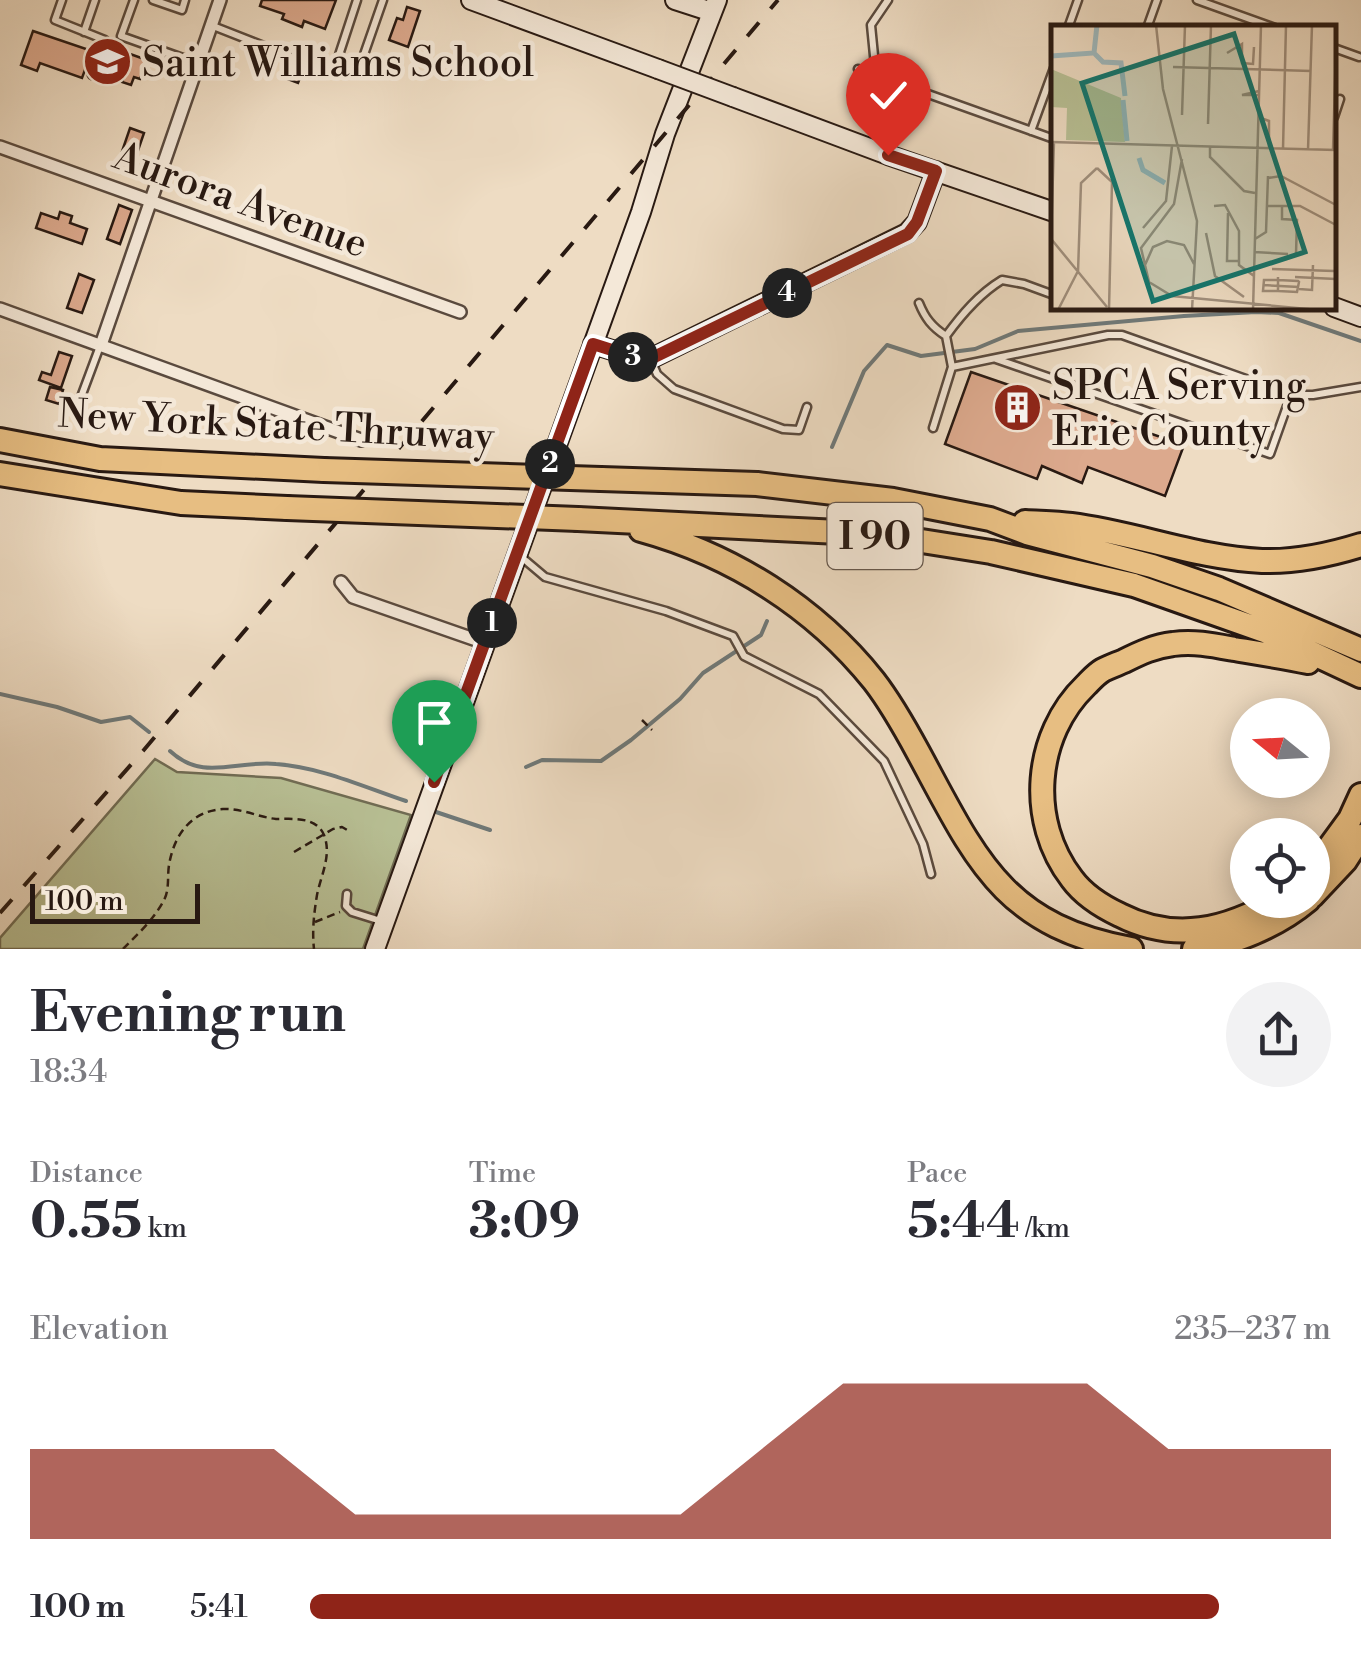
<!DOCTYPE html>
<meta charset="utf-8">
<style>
:root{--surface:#fff;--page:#f2f2f3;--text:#2b2b33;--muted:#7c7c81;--accent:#8f2418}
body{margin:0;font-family:"Libre Bodoni",serif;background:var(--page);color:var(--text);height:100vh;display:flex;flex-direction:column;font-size:38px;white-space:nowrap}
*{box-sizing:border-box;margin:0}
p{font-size:32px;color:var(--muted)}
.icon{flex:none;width:55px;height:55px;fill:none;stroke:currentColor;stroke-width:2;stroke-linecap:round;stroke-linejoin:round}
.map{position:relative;height:949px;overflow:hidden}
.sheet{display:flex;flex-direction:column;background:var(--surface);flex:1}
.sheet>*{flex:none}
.needle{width:65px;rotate:288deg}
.tools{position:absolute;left:1230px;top:698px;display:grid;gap:20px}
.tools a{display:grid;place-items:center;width:100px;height:100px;border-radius:50%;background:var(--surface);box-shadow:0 5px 25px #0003;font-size:50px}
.scale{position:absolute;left:30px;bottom:25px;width:170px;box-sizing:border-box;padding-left:10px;border:5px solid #281912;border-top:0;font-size:28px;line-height:35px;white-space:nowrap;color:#281912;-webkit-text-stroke:8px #f4e8d8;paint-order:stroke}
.pin{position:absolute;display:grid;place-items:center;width:85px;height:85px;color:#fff;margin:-102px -42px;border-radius:50% 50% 50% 0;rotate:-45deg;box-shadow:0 0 10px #0007}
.pin .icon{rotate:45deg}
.km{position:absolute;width:50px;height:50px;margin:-25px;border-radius:50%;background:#222;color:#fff;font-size:28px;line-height:50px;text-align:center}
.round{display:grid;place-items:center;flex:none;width:105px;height:105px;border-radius:52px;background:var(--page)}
.head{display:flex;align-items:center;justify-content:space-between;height:170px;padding:0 30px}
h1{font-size:55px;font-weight:800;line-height:75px}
.figures{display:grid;grid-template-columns:repeat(3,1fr);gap:15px;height:170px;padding:10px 30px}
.figures div{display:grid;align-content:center}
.figures b{font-size:50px;font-weight:800}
.figures small{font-size:28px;font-weight:400}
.figures p{font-size:28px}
.chart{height:280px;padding:20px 30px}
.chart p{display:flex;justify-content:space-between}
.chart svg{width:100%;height:180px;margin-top:10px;fill:var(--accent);opacity:.7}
ul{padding:0 30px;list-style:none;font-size:32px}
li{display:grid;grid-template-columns:160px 120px 1fr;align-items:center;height:75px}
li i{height:25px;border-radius:12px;background:var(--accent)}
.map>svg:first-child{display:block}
.green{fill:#b8c095;stroke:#706c54;stroke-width:2.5}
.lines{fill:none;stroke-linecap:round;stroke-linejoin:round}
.stream{stroke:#6f7979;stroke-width:4}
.building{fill:#dca98d;stroke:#281912;stroke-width:2.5}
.lane-casing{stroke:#5a4a3e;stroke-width:11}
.street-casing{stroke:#5a4a3e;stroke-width:16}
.secondary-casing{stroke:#281912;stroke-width:22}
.highway-casing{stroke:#281912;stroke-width:28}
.path{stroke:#281912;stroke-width:2.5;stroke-dasharray:8 5;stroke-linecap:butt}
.lane{stroke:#f4e8d8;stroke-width:6}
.street{stroke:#f4e8d8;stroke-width:11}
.secondary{stroke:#f4e8d8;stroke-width:18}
.highway{stroke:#e7be82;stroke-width:22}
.rail{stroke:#281912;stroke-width:4;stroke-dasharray:18 18;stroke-linecap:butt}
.secondary-bridge-casing{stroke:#281912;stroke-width:22;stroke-linecap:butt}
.highway-bridge-casing{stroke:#281912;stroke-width:28;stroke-linecap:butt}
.secondary-bridge{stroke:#f4e8d8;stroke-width:18}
.highway-bridge{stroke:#e7be82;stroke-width:22}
.route-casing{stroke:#fff;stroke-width:20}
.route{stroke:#8f2418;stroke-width:12}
.labels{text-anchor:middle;stroke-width:9;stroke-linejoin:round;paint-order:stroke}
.shield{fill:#f4e8d8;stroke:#65574d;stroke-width:2.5}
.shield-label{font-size:38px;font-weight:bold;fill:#281912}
.poi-label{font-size:40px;fill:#281912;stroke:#f4e8d8;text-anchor:start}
.street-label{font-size:40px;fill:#281912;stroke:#f4e8d8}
.inset-river{fill:none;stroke:#9eb9be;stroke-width:5}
.inset-road{fill:none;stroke:#9f8e7c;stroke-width:2.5}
.view{fill:#0f766e;fill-opacity:0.15;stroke:#0f766e;stroke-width:5}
.inset-edge{fill:none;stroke:#281912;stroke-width:5}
</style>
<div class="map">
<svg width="1361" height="949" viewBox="0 0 1361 949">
<rect width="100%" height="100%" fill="#eedcc3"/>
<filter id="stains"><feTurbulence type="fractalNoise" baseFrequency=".002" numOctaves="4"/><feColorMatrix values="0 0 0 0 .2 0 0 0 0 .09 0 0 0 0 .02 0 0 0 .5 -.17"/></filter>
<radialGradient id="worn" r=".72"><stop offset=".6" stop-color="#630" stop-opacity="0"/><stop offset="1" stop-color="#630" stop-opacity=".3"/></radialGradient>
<path class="green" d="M155,759L177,772L281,778L411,815L363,949H0V938Z"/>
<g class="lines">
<path class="stream" d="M832,447L864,371L887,345L921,356L975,349L1018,331L1184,316L1256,312L1279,313L1361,341
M0,694L57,707L101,722L130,717L149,732
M170,751C203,782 236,760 276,764C320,767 364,787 406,801
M526,767L542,760L601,761L631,740L680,699L703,673L761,635L767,621
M436,812L490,830"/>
</g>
<path class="building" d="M262,0H336L325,29L304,21L302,27L282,19L284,14L260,6Z
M407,7L420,11L408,47L389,40L397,18L403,20Z
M33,31L92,51L82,78L40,63L37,71L21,65Z
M119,50L147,60L140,79L134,77L131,85L122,82L125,74L112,69Z
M289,65L303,70L298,83L285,78Z
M130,128L144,133L130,174L116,169Z
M119,205L132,210L120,244L107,239Z
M60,212L72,216L70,223L87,229L82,244L36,228L41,213L58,219Z
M79,274L94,280L82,313L67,308Z
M59,352L72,356L61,388L39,380L42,372L51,375Z
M971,372L1184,445L1165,496L1088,467L1082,483L1042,466L1037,479L945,444Z
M50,387L63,390L59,404L46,400Z"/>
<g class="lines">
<defs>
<path id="lane" d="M62,0L55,20L105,40L92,75
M134,0L121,36L197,63
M153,0L182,10L185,0
M357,0L338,58L360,66L383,0
M1197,0L1275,28
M213,26L287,55
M1068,28L1078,0
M1147,28L1157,0
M84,32L95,0
M1334,48L1359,57
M858,69L1054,139
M876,76L871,25L888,0
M1334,117L1340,99
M1031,131L1054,68
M919,303C925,318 932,327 946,336
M996,359L1270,454L1291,395
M651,360L657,374L674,389L783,429L799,430L807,407
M952,367L946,336C962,314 979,294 1002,280L1024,284L1054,295
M78,405L100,346
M933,428L952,367L1108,335H1122L1291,395H1313L1361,387
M519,555L545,577L666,611L733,636L744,656L819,694L884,761L923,844L931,874
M347,894L346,906L352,912L384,922"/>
<path id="street" d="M0,147L460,312
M0,309L361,440
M101,345L220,0
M341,582L353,597L485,643"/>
<path id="secondary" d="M471,0L658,69
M675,0L712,12
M733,97L888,155L1054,212
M1334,307L1361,317
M593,344L634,357L650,359L907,233L917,222L936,171
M375,949L641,212L665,134L717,0"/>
<path id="highway" d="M0,440L100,459L324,470
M0,474L181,503L287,508
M601,479L757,484L893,500L990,519L1027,533L1152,566L1219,589L1361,650
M578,519L839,532L909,539L991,552L1134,585L1267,632L1361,676
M1025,522C1040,523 1056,523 1071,525C1135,533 1197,558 1262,561C1296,562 1329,555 1361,545
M641,530C732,555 815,607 874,681C891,703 905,728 918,752C975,857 1002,926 1131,949
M1312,871L1350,819L1361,795
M1312,896L1345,861L1361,836
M1278,900C1227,930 1175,943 1120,915C1103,907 1083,894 1072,879C1027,821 1034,735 1086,685C1091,680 1096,674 1103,670C1109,667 1117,664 1124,661C1140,653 1155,646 1173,644C1194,641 1213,645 1234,649C1258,653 1283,657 1308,662
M1194,949C1234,944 1277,926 1308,900"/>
</defs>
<use href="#lane" class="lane-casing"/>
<use href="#street" class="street-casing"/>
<use href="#secondary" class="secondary-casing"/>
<use href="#highway" class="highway-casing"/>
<path class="path" d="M642,720L652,730
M294,852L333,829L342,827L349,831
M315,922L340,912
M123,949C137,935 153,920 163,902C170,890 167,878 169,865C174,835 191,811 223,809C241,808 258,817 276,819C292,819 316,816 324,835C332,855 321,875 317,895C314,913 312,931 314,949"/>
<use href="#lane" class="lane"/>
<use href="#street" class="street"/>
<use href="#secondary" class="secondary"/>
<use href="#highway" class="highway"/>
<path class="rail" d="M0,913L143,751L778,0"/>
<defs>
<path id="secondary-bridge" d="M658,69L733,97"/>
<path id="highway-bridge" d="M324,470L601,479
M287,508L578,519"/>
</defs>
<use href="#secondary-bridge" class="secondary-bridge-casing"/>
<use href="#highway-bridge" class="highway-bridge-casing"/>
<use href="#secondary-bridge" class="secondary-bridge"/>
<use href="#highway-bridge" class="highway-bridge"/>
</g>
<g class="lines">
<defs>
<path id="route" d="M434,782L593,344L634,357L650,359L908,234L917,222L936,171L888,155"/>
</defs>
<use href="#route" class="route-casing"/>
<use href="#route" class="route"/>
</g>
<defs>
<symbol id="school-disc" viewBox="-11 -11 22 22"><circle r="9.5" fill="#8f2418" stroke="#f4e8d8"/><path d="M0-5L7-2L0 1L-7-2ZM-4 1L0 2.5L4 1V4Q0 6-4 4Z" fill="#fff"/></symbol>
<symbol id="building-disc" viewBox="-11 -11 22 22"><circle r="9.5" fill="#8f2418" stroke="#f4e8d8"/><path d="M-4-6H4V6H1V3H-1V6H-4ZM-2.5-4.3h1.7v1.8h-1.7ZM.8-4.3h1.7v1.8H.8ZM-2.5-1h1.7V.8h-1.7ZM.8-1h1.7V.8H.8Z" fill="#fff"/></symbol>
</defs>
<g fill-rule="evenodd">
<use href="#school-disc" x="80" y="34" width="55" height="55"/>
<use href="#building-disc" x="990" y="380" width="55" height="55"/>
</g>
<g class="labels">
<rect class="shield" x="827.5" y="503" width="95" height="66" rx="8"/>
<g class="shield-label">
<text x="875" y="549">I 90</text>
</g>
<g class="poi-label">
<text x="142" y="76">Saint Williams School</text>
<text x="1052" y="399">SPCA Serving<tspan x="1052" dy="46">Erie County</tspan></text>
</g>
<g class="street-label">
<text transform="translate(241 199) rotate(20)" y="14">Aurora Avenue</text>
<text transform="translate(276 424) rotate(3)" y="14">New York State Thruway</text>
</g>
</g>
<g transform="translate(1051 25)">
<rect width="285" height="285" fill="#eedcc3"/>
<path d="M0,44L70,73L74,117L15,115L16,83L0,82Z" fill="#b8c095"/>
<path class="inset-river" d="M44,29L52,37L70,38L74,71M0,31L43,28L46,0M72,75L76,116M88,133L92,145L114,158"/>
<path class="inset-road" d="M105,0L112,64L146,196L141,285M176,28L191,19V38L202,39L203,22M122,42L260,46M208,70H191L208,66M131,90L134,0M207,92L218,96V124M157,99L160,0M0,117L285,125M159,122V132L193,166L204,168M232,124L235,0M257,125L261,0M282,125L285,22M131,134L123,179L90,223L98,257L121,271L267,285M46,143L61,157L58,285M217,153L230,151L285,180M163,181L174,180L188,206V240L203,251M216,181H249L285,200M231,181V194L246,195L245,229M177,188L176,236H187M92,203L115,176L121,121M155,208L164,251L193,272M0,214L3,117M204,214L215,207L217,151M1,215L56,282M203,227L237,229M94,240L102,222L116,216L133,220L143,239M221,244L283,246M27,247L30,158L46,143M244,252L285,254M212,260L248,262M248,264L261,265L262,240M227,266L246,267L248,257L247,256L227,255H213L212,266H227V252M7,285L27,246M202,285L210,0"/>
<path class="view" d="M183,9L254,227L102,276L31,58Z"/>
<rect width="285" height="285" class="inset-edge"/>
</g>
<rect width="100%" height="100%" filter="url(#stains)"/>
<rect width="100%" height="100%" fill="url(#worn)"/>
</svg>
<div class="tools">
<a><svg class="needle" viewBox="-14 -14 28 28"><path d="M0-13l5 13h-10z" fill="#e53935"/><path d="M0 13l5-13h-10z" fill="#7c7c81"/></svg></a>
<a><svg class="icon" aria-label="locate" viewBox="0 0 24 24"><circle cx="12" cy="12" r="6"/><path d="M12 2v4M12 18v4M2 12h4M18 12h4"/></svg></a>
</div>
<div class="scale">100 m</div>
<div class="pin" style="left:434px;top:782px;background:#1e9e55"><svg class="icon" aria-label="arrive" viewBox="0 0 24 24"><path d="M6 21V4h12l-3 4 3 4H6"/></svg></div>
<div class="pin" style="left:888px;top:155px;background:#d93025"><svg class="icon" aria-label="check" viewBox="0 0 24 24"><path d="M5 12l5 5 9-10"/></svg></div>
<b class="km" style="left:492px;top:623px">1</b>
<b class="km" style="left:550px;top:464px">2</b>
<b class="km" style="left:633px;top:357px">3</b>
<b class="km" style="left:787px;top:293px">4</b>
</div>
<section class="sheet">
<div class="head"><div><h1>Evening run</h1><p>18:34</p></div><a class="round"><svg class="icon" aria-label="share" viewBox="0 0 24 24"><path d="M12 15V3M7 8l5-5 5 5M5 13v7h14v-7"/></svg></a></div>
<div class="figures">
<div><p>Distance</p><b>0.55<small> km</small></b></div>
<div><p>Time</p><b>3:09</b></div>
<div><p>Pace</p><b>5:44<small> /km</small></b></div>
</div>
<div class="chart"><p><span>Elevation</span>235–237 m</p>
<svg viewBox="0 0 160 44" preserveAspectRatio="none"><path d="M0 44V22L10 22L20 22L30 22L40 38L50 38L60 38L70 38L80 38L90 22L100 6L110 6L120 6L130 6L140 22L150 22L160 22V44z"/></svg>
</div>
<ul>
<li><b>100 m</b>5:41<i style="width:89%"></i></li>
</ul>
</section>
